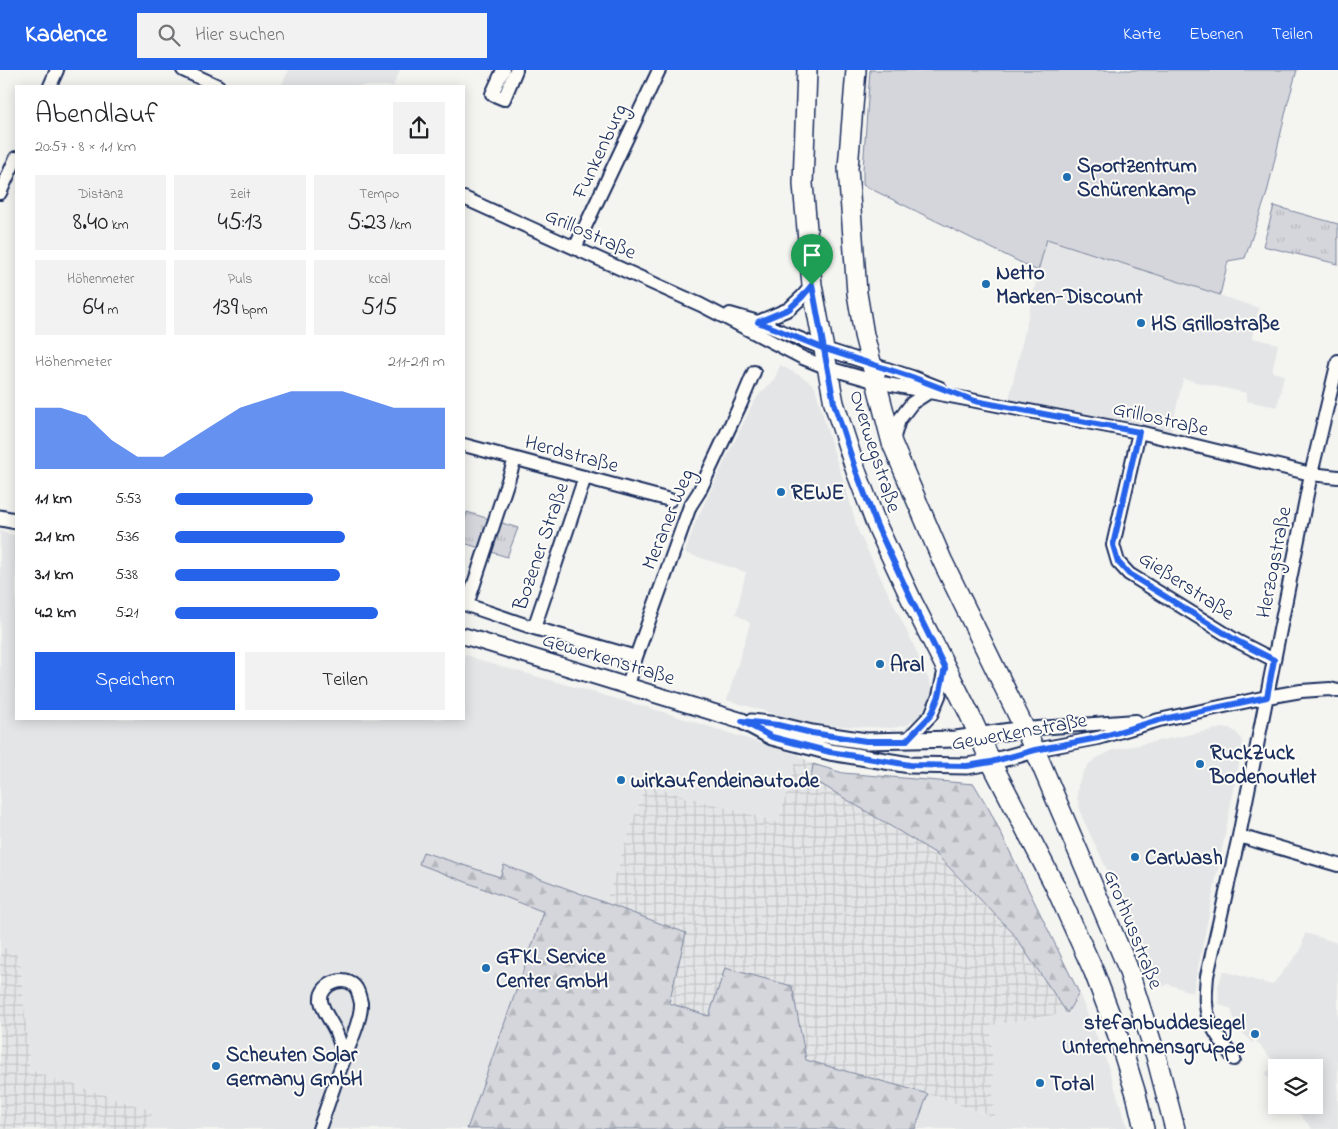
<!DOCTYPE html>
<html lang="de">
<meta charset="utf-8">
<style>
:root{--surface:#fff;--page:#f2f2f2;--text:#202124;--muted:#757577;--accent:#2563eb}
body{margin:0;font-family:"Indie Flower",sans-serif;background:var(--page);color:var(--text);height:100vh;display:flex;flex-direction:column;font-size:19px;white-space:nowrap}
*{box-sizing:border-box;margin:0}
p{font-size:16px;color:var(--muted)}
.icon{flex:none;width:28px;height:28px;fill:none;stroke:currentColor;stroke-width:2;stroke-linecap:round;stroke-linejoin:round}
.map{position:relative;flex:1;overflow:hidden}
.drawer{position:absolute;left:15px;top:15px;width:450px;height:635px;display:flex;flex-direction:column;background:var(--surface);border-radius:0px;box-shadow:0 2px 12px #0003}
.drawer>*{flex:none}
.buttons{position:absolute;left:1268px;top:989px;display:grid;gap:10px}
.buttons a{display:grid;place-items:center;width:55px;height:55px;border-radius:0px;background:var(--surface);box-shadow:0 2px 12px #0003;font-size:25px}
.pin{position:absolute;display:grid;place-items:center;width:42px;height:42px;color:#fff;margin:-51px -21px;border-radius:50% 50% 50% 0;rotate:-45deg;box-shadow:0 0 5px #0007}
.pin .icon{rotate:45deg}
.round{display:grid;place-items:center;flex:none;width:52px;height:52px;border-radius:0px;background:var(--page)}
.head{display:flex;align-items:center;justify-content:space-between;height:85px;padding:0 20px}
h1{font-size:28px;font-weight:600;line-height:38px}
.stats{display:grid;grid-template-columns:repeat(3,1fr);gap:8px;height:85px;padding:5px 20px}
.stats div{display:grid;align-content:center;border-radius:0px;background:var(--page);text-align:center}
.stats b{font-size:25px;font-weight:600}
.stats small{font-size:14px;font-weight:400}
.stats p{font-size:14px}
.chart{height:140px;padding:10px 20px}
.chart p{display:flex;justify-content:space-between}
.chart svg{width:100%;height:90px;margin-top:5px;fill:var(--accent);opacity:.7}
.primary-button{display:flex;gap:10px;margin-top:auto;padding:10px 20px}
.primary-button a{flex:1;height:58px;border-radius:0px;background:var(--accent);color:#fff;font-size:20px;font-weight:600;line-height:58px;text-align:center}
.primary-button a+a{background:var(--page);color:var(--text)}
ul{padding:0 20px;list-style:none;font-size:16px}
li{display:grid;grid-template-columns:80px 60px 1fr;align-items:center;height:38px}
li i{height:12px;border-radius:6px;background:var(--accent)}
header{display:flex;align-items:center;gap:30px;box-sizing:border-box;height:70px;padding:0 25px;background:var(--accent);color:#fff}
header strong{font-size:24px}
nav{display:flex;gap:28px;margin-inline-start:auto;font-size:18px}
.search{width:350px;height:45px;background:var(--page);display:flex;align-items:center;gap:12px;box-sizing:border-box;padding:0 18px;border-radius:0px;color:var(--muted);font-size:19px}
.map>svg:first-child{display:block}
.built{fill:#e4e5e6}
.industrial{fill:url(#industrial-grid)}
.grass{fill:url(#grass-tufts);stroke:#78829c}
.forest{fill:url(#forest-firs);stroke:#78829c}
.pitch{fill:#d4d6db;stroke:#78829c}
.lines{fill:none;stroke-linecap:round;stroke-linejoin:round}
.minor-casing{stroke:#1b2f5e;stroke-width:16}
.tertiary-casing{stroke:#1b2f5e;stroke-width:19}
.primary-casing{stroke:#1b2f5e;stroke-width:22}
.minor{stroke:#fdfcf7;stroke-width:12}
.tertiary{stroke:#fdfcf7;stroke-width:15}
.primary{stroke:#fdfcf7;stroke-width:19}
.route-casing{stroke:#fff;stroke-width:10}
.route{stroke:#2563eb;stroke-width:6}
.poi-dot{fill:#1f6fb2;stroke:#fdfcf7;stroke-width:2}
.labels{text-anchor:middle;stroke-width:4;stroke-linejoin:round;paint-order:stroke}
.street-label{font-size:21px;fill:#1b2f5e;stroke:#fdfcf7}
.poi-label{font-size:21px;font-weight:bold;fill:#1b2f5e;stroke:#fdfcf7;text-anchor:start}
</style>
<header>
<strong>Kadence</strong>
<div class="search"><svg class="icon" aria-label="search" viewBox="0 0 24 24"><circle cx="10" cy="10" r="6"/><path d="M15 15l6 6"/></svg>Hier suchen</div>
<nav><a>Karte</a><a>Ebenen</a><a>Teilen</a></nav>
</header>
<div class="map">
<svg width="1338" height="1059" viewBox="0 0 1338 1059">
<defs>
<pattern id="industrial-grid" width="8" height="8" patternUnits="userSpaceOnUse" patternTransform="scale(1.25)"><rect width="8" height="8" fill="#e4e5e6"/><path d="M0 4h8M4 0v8" fill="none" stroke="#c3c5c8"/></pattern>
<pattern id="grass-tufts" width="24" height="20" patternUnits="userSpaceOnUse" patternTransform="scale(1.25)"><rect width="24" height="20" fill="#d4d6db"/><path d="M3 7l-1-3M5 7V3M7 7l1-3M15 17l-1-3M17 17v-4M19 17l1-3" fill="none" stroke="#b5b8be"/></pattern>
<pattern id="forest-firs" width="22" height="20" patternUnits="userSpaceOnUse" patternTransform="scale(1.25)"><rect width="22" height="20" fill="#d4d6db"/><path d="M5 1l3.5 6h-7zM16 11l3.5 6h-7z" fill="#b5b8be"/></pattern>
</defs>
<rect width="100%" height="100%" fill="#f4f4f1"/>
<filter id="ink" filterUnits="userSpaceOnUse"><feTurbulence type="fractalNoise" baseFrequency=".02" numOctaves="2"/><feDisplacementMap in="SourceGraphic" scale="10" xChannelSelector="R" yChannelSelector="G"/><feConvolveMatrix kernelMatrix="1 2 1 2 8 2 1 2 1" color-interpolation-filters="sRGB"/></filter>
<g filter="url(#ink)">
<path class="built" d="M289,0H400L393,16H281Z
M1046,169L1259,238L1252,268L1278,274L1272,302L1284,305L1277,337L1246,331L1247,323L1183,309L1170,365L1009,329Z
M780,295L806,309L815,317L830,370L849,429L858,461L913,574L933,620L926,637L917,648L907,655L892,658L822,655L788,648L727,630L750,553L736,544L746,502L685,483L696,451L752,335L758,326L774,310Z
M0,461L16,466V649H464V584L485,592L660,641L798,685L778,752L645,715L605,833L505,795L500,807L419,794L544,842L467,1059H147L153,1041L30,1000L20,887L0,875Z
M1222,658H1229L1236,662L1241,668L1243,674L1193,923L1168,914L1161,917L1153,896L1082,747L1077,727L1078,715L1083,703L1089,694L1097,688L1113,680Z
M1305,863L1338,873V1059H1312L1292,1035H1314V998H1276V1017L1265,1004L1276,994L1255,970L1252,973L1240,959L1235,951L1231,939L1219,934L1218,916L1223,901L1272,915L1301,880Z
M1079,923L1106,990L1128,1059H915L928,1024L993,1047L991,955L1067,943Z"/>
<path class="industrial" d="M798,685L813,694L812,708L935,783L1012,862L1067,943L991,955L994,1047L928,1024L806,990L709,946L669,933L686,863L605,833L645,715L778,752Z
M0,875L20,887L30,1000L153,1041L147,1059H0Z"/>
<path class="grass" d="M1274,136L1338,154V194L1263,176Z
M467,442L518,458L507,487L464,473V454Z"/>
<path class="forest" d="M813,694L843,703L974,714L990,741L1079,923L1067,943L1012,862L935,783L811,708Z
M423,782L500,807L504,795L686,863L669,933L709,946L725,898L792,916L806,990L928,1024L915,1059H467L544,842L419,794Z"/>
<path class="pitch" d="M870,0H1297L1288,32L1267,123L1245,188L1228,191L1220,225L1047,169L1038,201L863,115V99Z"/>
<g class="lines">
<defs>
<path id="minor" d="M183,0L218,16
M503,0L492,24L504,29L516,0
M50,16L57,0
M0,123L16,88
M464,128L701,235L803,288L828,298L877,312L1139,362L1311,404L1338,407
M575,178L659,0
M730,244L758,252L825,279L912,307L940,318
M758,252L789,239L802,227L812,215
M1139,362L1113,475L1118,492L1129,504L1237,571L1274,590
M893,370L899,350L912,333L929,322
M464,375L670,430
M464,534L534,558L636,587
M467,535L515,389
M534,558L585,407
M628,616L636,587L690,436L699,422L741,333L754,302
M1024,659L1136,651
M906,671L931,645L939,626L945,598
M1035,680L1098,668L1159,650L1267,627L1301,621L1330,619L1338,621
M1239,766L1338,795
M1234,989C1225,976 1214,963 1209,949C1204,935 1206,920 1207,906L1239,766L1311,404L1338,291
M319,1059C328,1035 335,1011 345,987C350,973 362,948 361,933C360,929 359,925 358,922C351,902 319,912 321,931C323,942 332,952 336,962C339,970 342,979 345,987"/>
<path id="tertiary" d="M0,448L16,451
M464,566L742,651L772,667L807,676L830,682L910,695L967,696L991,692L1035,680
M751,652L778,655L812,663L866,671L956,669L1024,659"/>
<path id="primary" d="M807,0L803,114L812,215L834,333L856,401L877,456L912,531L968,641L991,692L1055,816L1094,902L1117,963L1136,1024L1144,1059
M856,0L848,98L857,223L864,265L892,373L942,490L1035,680L1127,896L1156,986L1175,1059"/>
</defs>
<use href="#minor" class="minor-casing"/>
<use href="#tertiary" class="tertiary-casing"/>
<use href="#primary" class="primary-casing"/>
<use href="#minor" class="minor"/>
<use href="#tertiary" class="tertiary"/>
<use href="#primary" class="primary"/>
</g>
</g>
<g class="lines" filter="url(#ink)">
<defs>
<path id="route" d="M812,215L834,333L856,401L877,456L912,531L945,598L939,626L931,645L906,671H866L812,663L778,655L742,651L772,667L830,682L910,695L967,696L991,692L1035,680L1098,668L1159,650L1267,627L1274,590L1237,571L1129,504L1118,492L1113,475L1139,362L975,331L912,307L825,279L758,252L789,239L802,227L812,215"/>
</defs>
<use href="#route" class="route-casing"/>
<use href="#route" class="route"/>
</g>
<g class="poi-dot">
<circle cx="1067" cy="107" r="5"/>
<circle cx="986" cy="214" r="5"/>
<circle cx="1141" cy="253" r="5"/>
<circle cx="781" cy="422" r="5"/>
<circle cx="880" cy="594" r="5"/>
<circle cx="1200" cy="694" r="5"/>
<circle cx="621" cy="710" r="5"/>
<circle cx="1135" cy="787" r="5"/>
<circle cx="486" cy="898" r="5"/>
<circle cx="1255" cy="964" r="5"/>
<circle cx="216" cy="996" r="5"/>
<circle cx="1040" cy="1013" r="5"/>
</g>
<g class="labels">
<g class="street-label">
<text transform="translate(599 81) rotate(-65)" y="7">Funkenburg</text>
<text transform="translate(591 163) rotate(24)" y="7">Grillostraße</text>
<text transform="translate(1161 348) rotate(13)" y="7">Grillostraße</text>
<text transform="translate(876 381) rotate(72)" y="7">Overwegstraße</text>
<text transform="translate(572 383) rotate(15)" y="7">Herdstraße</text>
<text transform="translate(667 449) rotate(-68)" y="7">Meraner Weg</text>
<text transform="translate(540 476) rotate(-71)" y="7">Bozener Straße</text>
<text transform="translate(1273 492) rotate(-79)" y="7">Herzogstraße</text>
<text transform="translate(1187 515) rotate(33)" y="7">Gießerstraße</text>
<text transform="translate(609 588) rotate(17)" y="7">Gewerkenstraße</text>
<text transform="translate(1019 661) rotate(-10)" y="7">Gewerkenstraße</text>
<text transform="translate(1134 859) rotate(68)" y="7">Grothusstraße</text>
</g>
<g class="poi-label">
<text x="1077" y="102">Sportzentrum<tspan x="1077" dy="24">Schürenkamp</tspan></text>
<text x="996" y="209">Netto<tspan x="996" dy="24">Marken-Discount</tspan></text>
<text x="1151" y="260">HS Grillostraße</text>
<text x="791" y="429">REWE</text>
<text x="890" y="601">Aral</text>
<text x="1210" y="689">RuckZuck<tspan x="1210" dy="24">Bodenoutlet</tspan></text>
<text x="631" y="717">wirkaufendeinauto.de</text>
<text x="1145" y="794">CarWash</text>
<text x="496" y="893">GFKL Service<tspan x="496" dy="24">Center GmbH</tspan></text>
<text x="1245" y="959" text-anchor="end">stefanbuddesiegel<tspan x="1245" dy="24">Unternehmensgruppe</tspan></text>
<text x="226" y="991">Scheuten Solar<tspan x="226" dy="24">Germany GmbH</tspan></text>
<text x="1050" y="1020">Total</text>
</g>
</g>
</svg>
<div class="buttons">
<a><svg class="icon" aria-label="layers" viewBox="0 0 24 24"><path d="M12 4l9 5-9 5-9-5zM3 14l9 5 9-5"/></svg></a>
</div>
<div class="pin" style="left:812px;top:215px;background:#1e9e55"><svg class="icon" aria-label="arrive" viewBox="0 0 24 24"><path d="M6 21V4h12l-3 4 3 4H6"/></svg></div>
<section class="drawer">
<div class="head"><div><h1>Abendlauf</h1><p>20:57 · 8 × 1.1 km</p></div><a class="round"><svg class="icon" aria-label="share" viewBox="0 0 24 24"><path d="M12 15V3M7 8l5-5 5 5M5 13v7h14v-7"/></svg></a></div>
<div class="stats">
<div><p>Distanz</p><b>8.40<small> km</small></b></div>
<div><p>Zeit</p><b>45:13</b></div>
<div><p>Tempo</p><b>5:23<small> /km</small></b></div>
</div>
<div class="stats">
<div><p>Höhenmeter</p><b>64<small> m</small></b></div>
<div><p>Puls</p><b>139<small> bpm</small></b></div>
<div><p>kcal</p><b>515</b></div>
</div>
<div class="chart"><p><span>Höhenmeter</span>211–219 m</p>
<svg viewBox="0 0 160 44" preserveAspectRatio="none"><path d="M0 44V14L10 14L20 18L30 30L40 38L50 38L60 30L70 22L80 14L90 10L100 6L110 6L120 6L130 10L140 14L150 14L160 14V44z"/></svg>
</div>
<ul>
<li><b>1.1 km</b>5:53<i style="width:51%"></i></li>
<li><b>2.1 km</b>5:36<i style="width:63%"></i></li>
<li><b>3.1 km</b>5:38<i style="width:61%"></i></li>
<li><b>4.2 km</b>5:21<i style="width:75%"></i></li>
</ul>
<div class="primary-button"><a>Speichern</a><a>Teilen</a></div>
</section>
</div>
